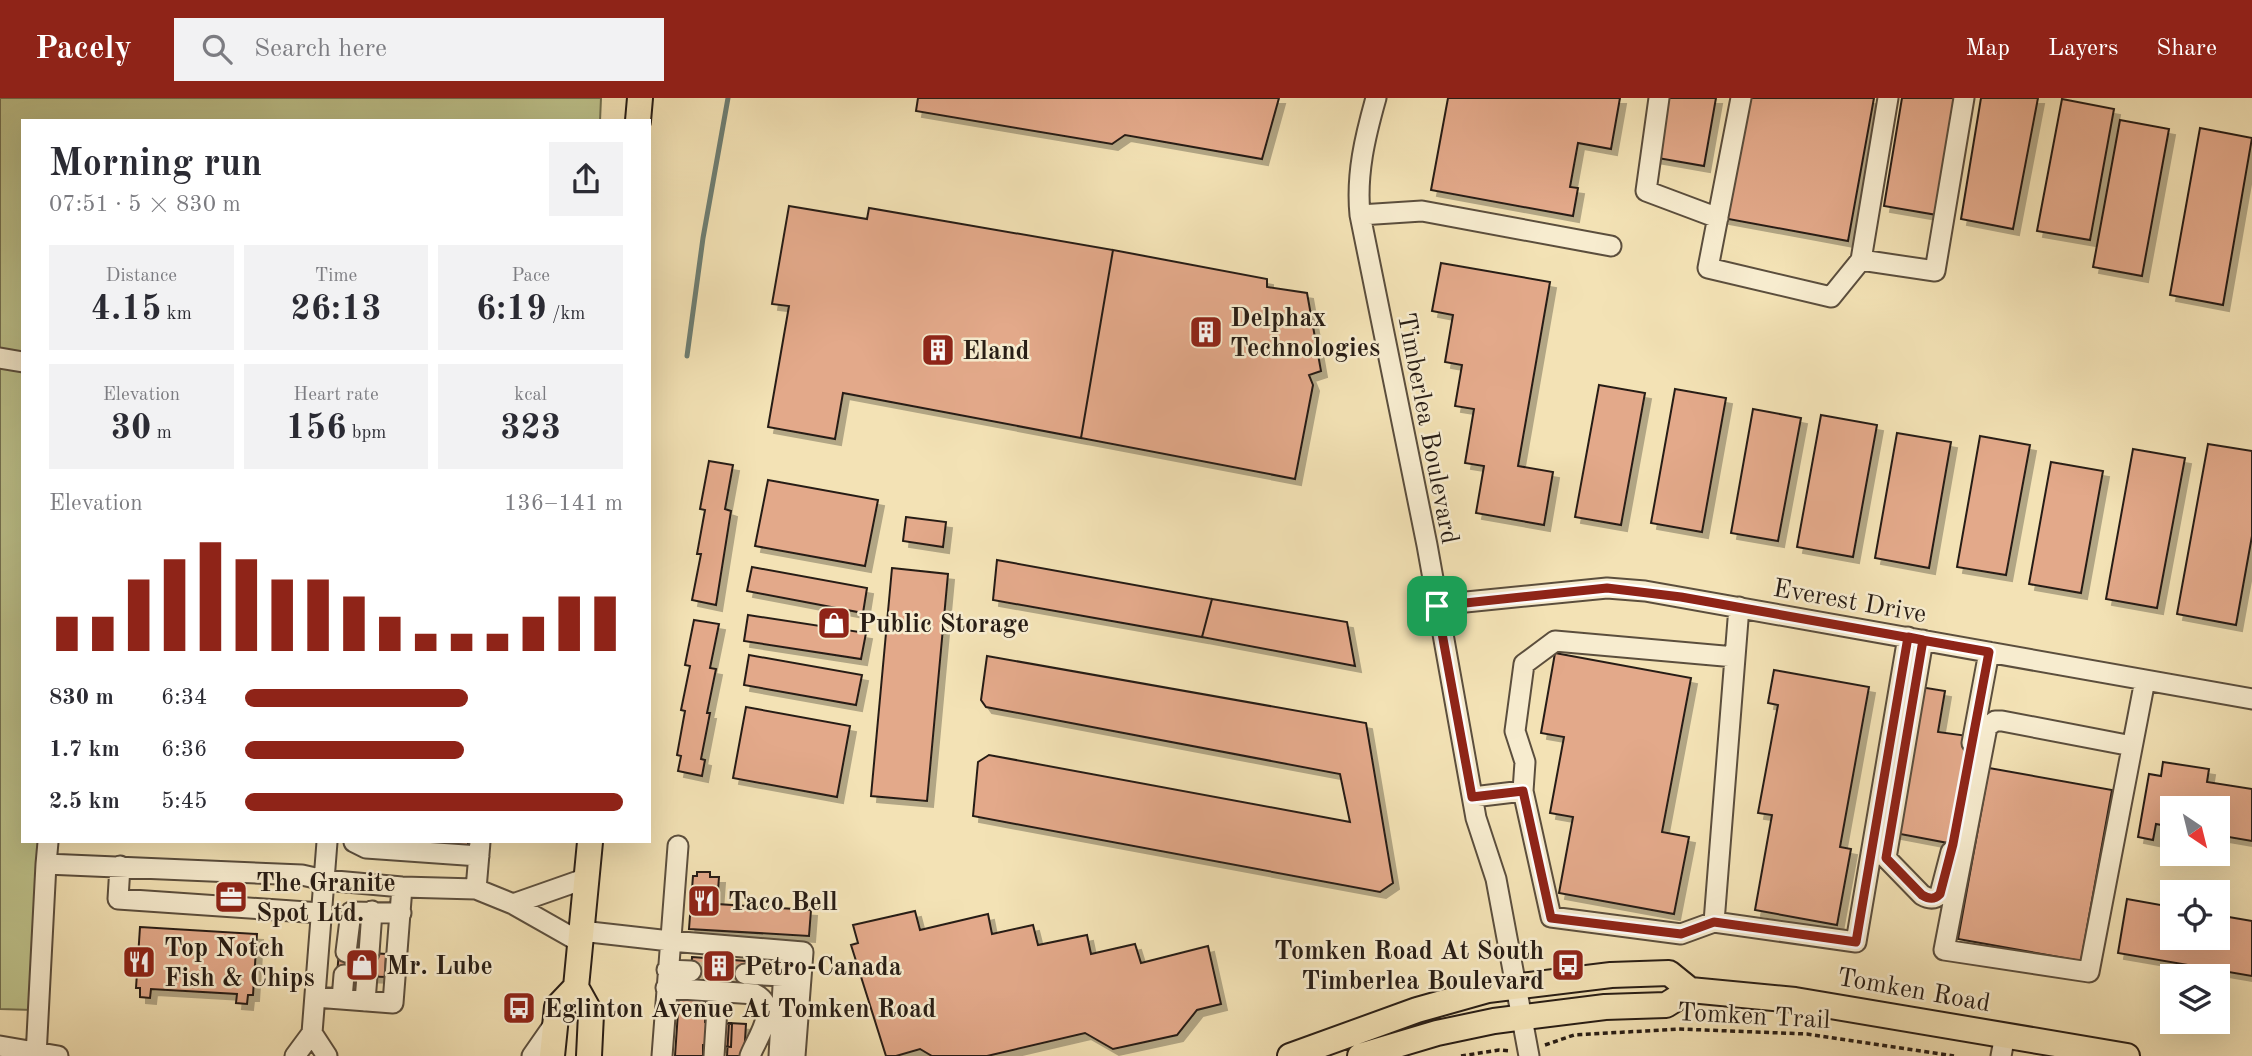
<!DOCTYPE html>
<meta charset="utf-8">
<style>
:root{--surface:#fff;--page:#f2f2f3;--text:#2b2b33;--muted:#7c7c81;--accent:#8f2418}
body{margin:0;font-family:"Old Standard TT",serif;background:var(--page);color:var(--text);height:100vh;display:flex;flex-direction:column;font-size:26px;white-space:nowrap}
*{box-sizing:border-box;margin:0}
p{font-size:23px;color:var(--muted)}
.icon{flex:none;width:38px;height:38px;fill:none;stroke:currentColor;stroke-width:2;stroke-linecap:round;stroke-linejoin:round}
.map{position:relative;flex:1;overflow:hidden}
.details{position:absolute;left:21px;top:21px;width:630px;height:724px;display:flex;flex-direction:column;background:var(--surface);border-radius:0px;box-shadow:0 7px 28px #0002}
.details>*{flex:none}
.needle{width:46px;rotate:145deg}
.tools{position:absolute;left:2160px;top:698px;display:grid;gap:14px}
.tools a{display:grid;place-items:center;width:70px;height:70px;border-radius:0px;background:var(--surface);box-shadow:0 7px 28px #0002;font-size:35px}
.pin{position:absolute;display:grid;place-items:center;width:60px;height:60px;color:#fff;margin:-30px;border-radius:14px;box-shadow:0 4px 10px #0006}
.round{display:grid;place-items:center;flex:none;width:74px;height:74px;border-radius:0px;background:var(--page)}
.summary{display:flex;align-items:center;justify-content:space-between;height:119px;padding:0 28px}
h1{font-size:38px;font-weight:800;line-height:52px}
.metrics{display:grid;grid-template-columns:repeat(3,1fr);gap:10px;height:119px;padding:7px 28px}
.metrics div{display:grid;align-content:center;border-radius:0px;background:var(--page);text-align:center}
.metrics b{font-size:35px;font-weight:800}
.metrics small{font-size:19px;font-weight:400}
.metrics p{font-size:19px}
.chart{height:196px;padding:14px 28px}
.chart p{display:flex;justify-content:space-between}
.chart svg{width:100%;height:126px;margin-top:7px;stroke:var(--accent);stroke-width:6}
ul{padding:0 28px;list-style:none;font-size:23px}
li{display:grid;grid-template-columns:112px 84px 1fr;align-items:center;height:52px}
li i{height:18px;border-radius:9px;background:var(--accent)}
header{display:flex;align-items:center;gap:42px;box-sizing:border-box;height:98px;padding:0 35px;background:var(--accent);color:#fff}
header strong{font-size:33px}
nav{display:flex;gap:38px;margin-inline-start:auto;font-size:24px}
.search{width:490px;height:63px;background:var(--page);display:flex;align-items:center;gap:18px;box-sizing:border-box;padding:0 24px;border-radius:0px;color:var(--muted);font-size:26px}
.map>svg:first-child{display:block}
.green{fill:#bec28b;stroke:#737050;stroke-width:2}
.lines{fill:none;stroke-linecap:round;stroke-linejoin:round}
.stream{stroke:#6d7d72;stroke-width:5}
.building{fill:#e3a98a;stroke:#281d15;stroke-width:2;filter:url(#shadow)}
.minor-tunnel{stroke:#cabb95;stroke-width:19;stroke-dasharray:19 10;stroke-linecap:butt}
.minor-casing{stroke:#5b4e3d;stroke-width:23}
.major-casing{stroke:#281d15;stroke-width:28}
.path{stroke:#281d15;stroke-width:3.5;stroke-dasharray:5 3.5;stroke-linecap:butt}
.minor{stroke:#f7eccf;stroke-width:19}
.major{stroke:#f3e2b5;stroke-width:24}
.route-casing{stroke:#fff;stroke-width:14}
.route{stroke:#8f2418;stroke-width:9}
.labels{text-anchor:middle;stroke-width:5;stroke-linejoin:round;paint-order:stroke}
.poi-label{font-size:26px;font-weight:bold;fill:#281d15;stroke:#f7eccf;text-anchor:start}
.street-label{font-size:26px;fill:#281d15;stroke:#f7eccf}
</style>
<header>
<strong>Pacely</strong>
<div class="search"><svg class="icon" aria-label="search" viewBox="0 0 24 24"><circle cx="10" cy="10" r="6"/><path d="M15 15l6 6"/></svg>Search here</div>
<nav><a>Map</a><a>Layers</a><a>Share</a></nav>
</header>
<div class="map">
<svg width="2252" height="958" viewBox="0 0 2252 958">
<defs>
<filter id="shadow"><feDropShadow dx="6" dy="6" stdDeviation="0" flood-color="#0004"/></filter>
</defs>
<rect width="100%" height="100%" fill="#f3e2b5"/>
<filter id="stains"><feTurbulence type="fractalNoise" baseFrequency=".00286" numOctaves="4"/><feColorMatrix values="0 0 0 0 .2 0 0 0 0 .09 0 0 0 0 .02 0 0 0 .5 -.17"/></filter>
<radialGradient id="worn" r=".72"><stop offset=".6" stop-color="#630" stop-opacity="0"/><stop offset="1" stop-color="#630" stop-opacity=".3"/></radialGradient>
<path class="green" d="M0,0H601L600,23H23V744H41L33,912L0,911Z"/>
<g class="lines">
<path class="stream" d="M687,258L703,140L728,0"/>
</g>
<path class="building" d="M918,0H917H1279L1262,61L1125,37L1112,46L916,13Z
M1448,0H1620L1611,51L1578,45L1570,89L1578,90L1573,118L1431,92Z
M1663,0H1716L1704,68L1652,59Z
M1745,0H1874L1848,143L1723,120Z
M1902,0H1958L1937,117L1884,108Z
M1981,0H2038L2013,131L1961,121Z
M2062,1L2114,11L2090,142L2037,133Z
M2120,22L2169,31L2142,178L2093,169Z
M2200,30L2252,40L2223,207L2170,197Z
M789,108L867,121L869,110L1113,152L1081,340L843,295L835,341L768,329L789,208L772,206Z
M1113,152L1267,181V189L1307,195L1321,273L1309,277L1313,287L1295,381L1081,340Z
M1441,165L1550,184L1518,368L1553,374L1544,427L1476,415L1484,368L1465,365L1474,311L1455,308L1462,267L1445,264L1453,217L1432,213Z
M1599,287L1645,295L1621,427L1575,419Z
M1675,291L1726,300L1702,434L1651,425Z
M1753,311L1801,320L1778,443L1731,435Z
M1821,317L1877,327L1853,459L1797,449Z
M1897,335L1951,344L1929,470L1875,460Z
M1980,338L2030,347L2006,477L1957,469Z
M2208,346L2252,353V438L2236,527L2177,516Z
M2133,351L2185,360L2157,510L2106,501Z
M709,363L733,367L725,411L731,413L716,507L692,502L701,456H697L705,412L700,411Z
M2051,364L2103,373L2081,495L2029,486Z
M768,382L878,402L865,468L755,448Z
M906,419L946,424L943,449L903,443Z
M997,462L1212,501L1202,539L993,502Z
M752,469L867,490L863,515L747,493Z
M892,470L948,476L927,703L871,698Z
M1212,501L1347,524L1355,568L1202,539Z
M748,517L866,535L861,561L744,543Z
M694,522L719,526L710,570L716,571L707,615H710L701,661L705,662L702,678L678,673L681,658L677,657L685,613L681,612L690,568L685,567Z
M1555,555L1691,580L1662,734L1689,739L1674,816L1559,795L1573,719L1550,715L1564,639L1541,635Z
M749,557L862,577L856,607L744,587Z
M987,558L1366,625L1393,785L1380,794L973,718L978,664L989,657L1350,724L1340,676L986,609L981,602Z
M1774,572L1869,589L1840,749L1851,751L1837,827L1755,812L1772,717L1758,715L1778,607L1768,605Z
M1920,589L1945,593L1938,634L1968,638L1948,745L1895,735Z
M746,609L850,628L837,699L733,680Z
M2163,664L2209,671L2207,684L2252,691V743L2217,737V710H2172V729L2156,726L2153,742L2138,739L2149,676L2161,678Z
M1989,670L2112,692L2081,863L1958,841Z
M430,744H468V750L430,748Z
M697,774H710V779H719L717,806L811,812L809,838L689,831L693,778H697Z
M2127,801L2172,809V840H2217V817L2252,823V878L2118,855Z
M915,813L920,832L988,816L992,836L1033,827L1038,847L1087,837L1091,856L1135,846L1141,865L1208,848L1221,906L1197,912L1177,937L1113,951L1085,935L987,958H932L920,951L896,958H886L851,847L858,845L853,827Z
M140,829L257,836L253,897H248L247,906L236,905L237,896L151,891L150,900L140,899V890H136Z
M339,853L386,856L385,879L337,877Z
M692,859L746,863L745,885L691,881Z
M679,899H704L706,904L705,924L732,926L731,949L703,947V958H675Z
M729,925L746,926L744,958H727Z"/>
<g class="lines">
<path class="minor-tunnel" d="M691,873L745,876
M356,878L357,854"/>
<defs>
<path id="minor" d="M1376,0C1365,39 1356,76 1360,117L1427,447L1476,720L1496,781L1529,958
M1659,0L1646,93L1718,120
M1741,0L1708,170L1831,199L1861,162
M1888,0L1861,162L1935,173L1964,0
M1360,117L1422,113L1611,148
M0,260L23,264
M1436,507L1607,490L1645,493L2252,601
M1923,542L1886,760L1922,797C1929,801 1934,802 1940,796L1951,754
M1972,645L1989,554
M2132,648L2002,623H1995L1987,629L1944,852L2089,874L2145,582
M1523,693L1525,664L1515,633L1524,566L1555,543L1735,559
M1473,699L1523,693L1551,819L1681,836L1714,824L1739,509
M354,744L366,750L479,758
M46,766L48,744
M120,768L118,801L321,815
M476,791L480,744
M513,806L587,780
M1714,824L1856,844L1908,539
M581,833L670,843L803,854L795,958
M346,854L351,814L401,815
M369,855L372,813
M667,872L691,873
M745,876L783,878
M666,890L755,896C781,910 756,941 750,958
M315,899L393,905L402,789
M342,901L344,877
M365,903L367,878
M312,935L327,958
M0,948L58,958
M36,958L46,766L302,777L324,782L402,789L476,791L513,806L580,844
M295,958L312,935L327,744
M532,958L555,925
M662,958L678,748
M714,958L718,894
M779,958L785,853
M2001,958L2005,937"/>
<path id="major" d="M638,23L640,0
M552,958L557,909L576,889
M589,958L591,916L576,889L590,744
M1290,958L1417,912L1488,892L1611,877L1669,875L1690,892L1795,902L2127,958
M1360,958L1437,935L1494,923L1605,909L1666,907L1690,892"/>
</defs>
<use href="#minor" class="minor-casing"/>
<use href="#major" class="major-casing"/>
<path class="path" d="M1545,947L1574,937L1679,931L1807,936L1954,958
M1461,958L1499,952L1510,953"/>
<use href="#minor" class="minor"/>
<use href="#major" class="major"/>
</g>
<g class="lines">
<defs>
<path id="route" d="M1437,508L1472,699L1523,693L1551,820L1681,836L1714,824L1856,844L1908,539L1923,542L1886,760L1922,797C1929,801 1934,802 1940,796L1953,746L1989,554L1681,499L1607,490L1437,508"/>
</defs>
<use href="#route" class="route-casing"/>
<use href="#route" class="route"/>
</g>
<defs>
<symbol id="building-square" viewBox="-11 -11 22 22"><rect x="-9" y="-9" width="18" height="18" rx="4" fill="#8f2418" stroke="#f7eccf"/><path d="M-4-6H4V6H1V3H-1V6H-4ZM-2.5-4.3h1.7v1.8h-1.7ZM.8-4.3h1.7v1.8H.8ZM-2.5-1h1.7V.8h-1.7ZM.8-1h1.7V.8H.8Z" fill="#fff"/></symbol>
<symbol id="shop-square" viewBox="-11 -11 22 22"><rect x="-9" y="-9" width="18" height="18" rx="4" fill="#8f2418" stroke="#f7eccf"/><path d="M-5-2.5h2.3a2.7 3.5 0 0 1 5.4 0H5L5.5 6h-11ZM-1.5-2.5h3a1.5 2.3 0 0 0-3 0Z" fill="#fff"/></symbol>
<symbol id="office-square" viewBox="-11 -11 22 22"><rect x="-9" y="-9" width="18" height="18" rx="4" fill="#8f2418" stroke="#f7eccf"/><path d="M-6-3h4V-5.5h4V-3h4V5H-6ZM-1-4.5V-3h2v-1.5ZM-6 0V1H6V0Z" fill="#fff"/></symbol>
<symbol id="restaurant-square" viewBox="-11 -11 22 22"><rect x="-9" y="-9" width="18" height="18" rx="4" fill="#8f2418" stroke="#f7eccf"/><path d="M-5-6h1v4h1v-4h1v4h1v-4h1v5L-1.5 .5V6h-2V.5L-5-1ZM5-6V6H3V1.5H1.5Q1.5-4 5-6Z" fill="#fff"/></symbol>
<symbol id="bus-square" viewBox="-11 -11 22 22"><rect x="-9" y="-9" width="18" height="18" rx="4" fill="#8f2418" stroke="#f7eccf"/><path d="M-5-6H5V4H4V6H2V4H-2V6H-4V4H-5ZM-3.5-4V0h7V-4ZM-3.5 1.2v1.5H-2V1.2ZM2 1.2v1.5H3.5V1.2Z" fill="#fff"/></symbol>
</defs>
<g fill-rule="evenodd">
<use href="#building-square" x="1187" y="215" width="38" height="38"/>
<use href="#building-square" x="919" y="233" width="38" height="38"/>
<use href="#shop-square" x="815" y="506" width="38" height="38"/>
<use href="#office-square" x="212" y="780" width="38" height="38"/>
<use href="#restaurant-square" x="685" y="784" width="38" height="38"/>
<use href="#restaurant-square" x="120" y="845" width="38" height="38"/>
<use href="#shop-square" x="343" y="848" width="38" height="38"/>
<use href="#bus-square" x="1549" y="848" width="38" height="38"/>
<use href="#building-square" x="700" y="849" width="38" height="38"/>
<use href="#bus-square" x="500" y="891" width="38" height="38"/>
</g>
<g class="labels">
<g class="poi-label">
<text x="1230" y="228">Delphax<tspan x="1230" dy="30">Technologies</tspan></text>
<text x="962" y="261">Eland</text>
<text x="858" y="534">Public Storage</text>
<text x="256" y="793">The Granite<tspan x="256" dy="30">Spot Ltd.</tspan></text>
<text x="728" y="812">Taco Bell</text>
<text x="164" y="858">Top Notch<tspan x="164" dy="30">Fish &amp; Chips</tspan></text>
<text x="1544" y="861" text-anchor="end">Tomken Road At South<tspan x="1544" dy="30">Timberlea Boulevard</tspan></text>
<text x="386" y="876">Mr. Lube</text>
<text x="744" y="877">Petro-Canada</text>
<text x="544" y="919">Eglinton Avenue At Tomken Road</text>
</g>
<g class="street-label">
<text transform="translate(1429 330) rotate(79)" y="9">Timberlea Boulevard</text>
<text transform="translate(1850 502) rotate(10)" y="9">Everest Drive</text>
<text transform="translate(1914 891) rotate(10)" y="9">Tomken Road</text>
<text transform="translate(1754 917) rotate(3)" y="9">Tomken Trail</text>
</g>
</g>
<rect width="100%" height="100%" filter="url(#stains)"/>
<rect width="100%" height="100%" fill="url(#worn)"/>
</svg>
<div class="tools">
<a><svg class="needle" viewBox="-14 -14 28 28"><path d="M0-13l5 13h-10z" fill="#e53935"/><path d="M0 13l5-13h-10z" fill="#7c7c81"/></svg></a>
<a><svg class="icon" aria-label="locate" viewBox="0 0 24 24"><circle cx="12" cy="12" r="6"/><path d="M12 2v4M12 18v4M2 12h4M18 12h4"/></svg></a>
<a><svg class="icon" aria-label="layers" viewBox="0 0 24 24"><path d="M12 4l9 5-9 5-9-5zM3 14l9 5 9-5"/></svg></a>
</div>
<div class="pin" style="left:1437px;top:508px;background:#1e9e55"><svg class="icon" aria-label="arrive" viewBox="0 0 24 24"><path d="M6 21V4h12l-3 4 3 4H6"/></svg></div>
<section class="details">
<div class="summary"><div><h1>Morning run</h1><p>07:51 · 5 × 830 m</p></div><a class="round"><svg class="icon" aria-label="share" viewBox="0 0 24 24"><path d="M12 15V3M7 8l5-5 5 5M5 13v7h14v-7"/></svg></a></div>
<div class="metrics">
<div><p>Distance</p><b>4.15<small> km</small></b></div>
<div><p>Time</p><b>26:13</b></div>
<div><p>Pace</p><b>6:19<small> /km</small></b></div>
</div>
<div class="metrics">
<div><p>Elevation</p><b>30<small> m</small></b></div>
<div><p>Heart rate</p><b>156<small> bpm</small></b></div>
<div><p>kcal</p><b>323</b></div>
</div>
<div class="chart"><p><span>Elevation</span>136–141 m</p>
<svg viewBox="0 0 160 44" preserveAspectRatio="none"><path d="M5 44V32M15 44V32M25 44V19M35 44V12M45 44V6M55 44V12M65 44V19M75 44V19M85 44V25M95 44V32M105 44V38M115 44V38M125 44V38M135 44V32M145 44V25M155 44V25"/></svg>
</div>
<ul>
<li><b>830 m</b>6:34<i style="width:59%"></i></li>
<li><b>1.7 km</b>6:36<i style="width:58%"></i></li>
<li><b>2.5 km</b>5:45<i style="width:100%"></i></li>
</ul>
</section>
</div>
